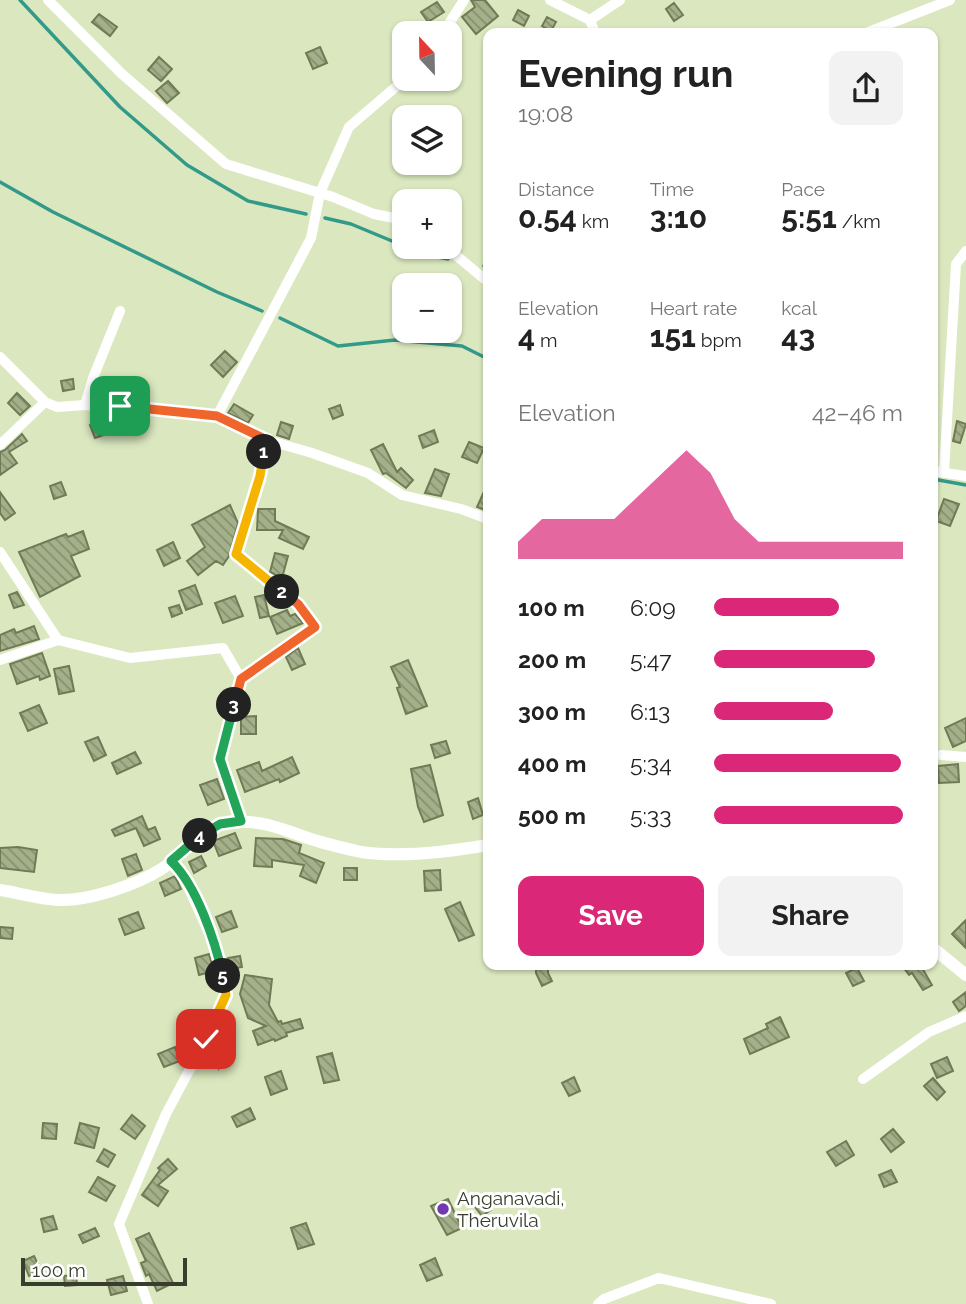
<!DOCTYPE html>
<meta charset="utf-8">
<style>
:root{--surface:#fff;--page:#f2f2f2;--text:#222;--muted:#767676;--accent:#db2777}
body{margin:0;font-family:Raleway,sans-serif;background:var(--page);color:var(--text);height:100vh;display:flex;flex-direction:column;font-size:26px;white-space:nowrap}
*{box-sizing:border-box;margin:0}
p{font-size:23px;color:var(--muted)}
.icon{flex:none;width:38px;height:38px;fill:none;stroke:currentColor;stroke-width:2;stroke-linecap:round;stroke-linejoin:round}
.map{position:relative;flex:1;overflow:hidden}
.sheet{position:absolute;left:483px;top:28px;width:455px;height:942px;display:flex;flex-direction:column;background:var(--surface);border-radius:14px;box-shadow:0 2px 5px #0004}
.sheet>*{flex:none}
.needle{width:46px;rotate:338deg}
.fabs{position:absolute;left:392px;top:21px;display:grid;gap:14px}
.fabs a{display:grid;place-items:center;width:70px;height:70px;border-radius:14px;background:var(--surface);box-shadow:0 2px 5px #0004;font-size:35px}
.scale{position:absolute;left:21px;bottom:18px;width:166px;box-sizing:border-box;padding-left:7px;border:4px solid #383d2d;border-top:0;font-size:19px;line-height:24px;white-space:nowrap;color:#383d2d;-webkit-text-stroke:5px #fff;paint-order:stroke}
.pin{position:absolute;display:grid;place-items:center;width:60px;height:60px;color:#fff;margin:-30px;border-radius:14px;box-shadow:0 4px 10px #0006}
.km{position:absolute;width:35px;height:35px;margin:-18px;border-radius:50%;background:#222;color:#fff;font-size:19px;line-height:35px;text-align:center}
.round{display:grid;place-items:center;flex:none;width:74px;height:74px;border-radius:14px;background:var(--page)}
.headline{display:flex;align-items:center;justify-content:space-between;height:119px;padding:0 35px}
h1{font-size:38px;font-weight:700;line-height:52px}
.stats{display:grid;grid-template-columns:repeat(3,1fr);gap:10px;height:119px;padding:7px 35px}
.stats div{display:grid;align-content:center}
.stats b{font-size:30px;font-weight:700}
.stats small{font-size:19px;font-weight:400}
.stats p{font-size:19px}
.chart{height:196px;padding:14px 35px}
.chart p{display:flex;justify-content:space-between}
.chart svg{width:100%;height:126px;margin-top:7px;fill:var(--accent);opacity:.7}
.primary-button{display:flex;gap:14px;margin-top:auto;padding:14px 35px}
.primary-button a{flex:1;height:80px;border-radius:14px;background:var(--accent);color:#fff;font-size:28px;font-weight:700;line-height:80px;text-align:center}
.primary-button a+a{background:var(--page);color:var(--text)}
ul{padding:0 35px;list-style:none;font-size:23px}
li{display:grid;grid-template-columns:112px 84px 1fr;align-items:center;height:52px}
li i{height:18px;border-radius:9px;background:var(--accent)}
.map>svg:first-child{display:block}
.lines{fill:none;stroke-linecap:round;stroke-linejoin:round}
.stream{stroke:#398;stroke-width:3.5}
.building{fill:url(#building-back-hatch);stroke:#707b56;stroke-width:2}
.street{stroke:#fff;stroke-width:10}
.secondary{stroke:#fff;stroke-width:12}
.split-1-casing{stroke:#fff;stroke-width:14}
.split-2-casing{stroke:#fff;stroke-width:14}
.split-3-casing{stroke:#fff;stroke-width:14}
.split-4-casing{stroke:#fff;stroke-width:14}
.split-5-casing{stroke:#fff;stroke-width:14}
.split-6-casing{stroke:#fff;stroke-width:14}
.split-1{stroke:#f0652b;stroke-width:9}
.split-2{stroke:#f5b400;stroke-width:9}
.split-3{stroke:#f0652b;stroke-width:9}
.split-4{stroke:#22a559;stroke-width:9}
.split-5{stroke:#22a559;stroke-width:9}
.split-6{stroke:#f5b400;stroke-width:9}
.poi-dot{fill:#7238ae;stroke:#fff;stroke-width:2.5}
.labels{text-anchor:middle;stroke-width:6;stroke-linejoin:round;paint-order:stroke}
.poi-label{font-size:19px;fill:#383d2d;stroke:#fff;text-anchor:start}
</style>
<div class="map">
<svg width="966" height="1304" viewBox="0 0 966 1304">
<defs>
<pattern id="building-back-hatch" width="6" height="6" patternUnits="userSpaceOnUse" patternTransform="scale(1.75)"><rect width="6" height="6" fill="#a3b089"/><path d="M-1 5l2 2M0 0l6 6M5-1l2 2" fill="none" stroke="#869070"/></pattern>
</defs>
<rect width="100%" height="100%" fill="#dbe8bf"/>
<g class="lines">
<path class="stream" d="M20,0L120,107L187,165L248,201L306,214
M0,182L53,212L217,292L262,311
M325,218L351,224L404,246
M406,247L427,255L448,259
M484,266L488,267
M280,318L338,346L395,340L462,346L488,359
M933,479L966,485"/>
</g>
<path class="building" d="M471,0H485L498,16L476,34L462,17L475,7Z
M437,2L444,12L428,22L421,12Z
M674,3L683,15L674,21L666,9Z
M518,10L529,16L524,26L513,20Z
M99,14L117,27L110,36L92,22Z
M547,17L556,22L551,31L542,26Z
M422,23L431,33H410Z
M320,47L327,63L313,69L306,53Z
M159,57L172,69L161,81L148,70Z
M168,81L179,93L167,103L156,91Z
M225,351L237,362L223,377L211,365Z
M109,377L125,379L122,399L105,396Z
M73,379L74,389L63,391L61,381Z
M17,393L30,406L20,415L8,403Z
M234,404L253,415L248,423L228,413Z
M340,405L343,415L333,419L329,409Z
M105,420L110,433L95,438L90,425Z
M957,421L966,424L960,443L953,441Z
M281,422L293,426L289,439L277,435Z
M434,430L438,442L423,448L419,436Z
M22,434L27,441L9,452L17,463L0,475V452L5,450Z
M469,442L484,448L477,463L462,457Z
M383,444L397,472L401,468L413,480L406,488L386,473L383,474L371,450Z
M435,469L449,474L441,496L425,493Z
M61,482L66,495L54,499L50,486Z
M488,483V511L477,507Z
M0,492L15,513L5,520L0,513Z
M944,499L959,504L950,526L936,521Z
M230,505L238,523L229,556L223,565L216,561L198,575L187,561L205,547L192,525Z
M258,509H275V521L309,537L303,549L279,538L283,530H257Z
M83,531L89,549L71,556L80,576L40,597L19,552L66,534L68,537Z
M173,542L180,558L164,566L157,550Z
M275,553L288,556L282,578L270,572Z
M195,585L202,604L186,610L179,591Z
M17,592L24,605L14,608L9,595Z
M264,595L269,616L260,618L255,597Z
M235,596L243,616L223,623L215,603Z
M179,605L182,613L172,617L169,608Z
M287,610L290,616L295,614L303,623L277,634L270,617Z
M34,626L39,639L0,651V635L14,629L16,633Z
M298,648L305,664L292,670L286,657Z
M42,653L50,676L40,680L39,676L17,684L10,664Z
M408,660L427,706L406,714L397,688L400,687L391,667Z
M69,666L74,691L59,694L54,669Z
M39,705L47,723L28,731L20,713Z
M256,716V734H241V717Z
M966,718V741L953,747L945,728Z
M98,737L106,755L94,761L85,742Z
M446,741L450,753L435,758L431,745Z
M135,752L141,763L117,774L112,763Z
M292,757L299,773L280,782L279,779L245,792L237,770L259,762L262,771Z
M958,764L959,782L939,783L938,766Z
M430,765L443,815L424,822L418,807L411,769Z
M217,779L224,799L208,805L200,785Z
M478,798L483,815L473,819L468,802Z
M142,816L148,830L155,827L160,839L144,846L136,828L115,836L112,830Z
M235,833L241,848L219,856L213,841Z
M256,838L283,839L301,845L299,853L324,863L316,883L300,876L304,865L272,860V867L254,866Z
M18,847L37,850L34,872L0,868V848Z
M136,854L142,870L128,876L122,859Z
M201,856L206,866L194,873L189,862Z
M344,868H357V880H344Z
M440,870L441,890L425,891L424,871Z
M175,876L181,889L165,896L160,883Z
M460,902L474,935L459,941L445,909Z
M231,911L237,927L222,932L216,917Z
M138,912L144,928L125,935L119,919Z
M966,920V948L952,934Z
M0,927L13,928L12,939L0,938Z
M209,954L214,971L199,975L195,958Z
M240,956L242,967L230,969L228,958Z
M536,964H548V973L552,981L542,986L536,973Z
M901,964H923L921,966L932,985L923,990L912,973L909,975Z
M857,968L864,981L853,986L846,973Z
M245,975L272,979L269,1005L278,1022L281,1021L282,1024L300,1019L303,1028L286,1033L287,1036L275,1041L274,1039L258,1045L253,1031L266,1026L248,1018L240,994Z
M966,992V1006L959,1011L953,1002Z
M780,1017L789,1037L750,1054L744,1039L768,1028L766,1024Z
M195,1018L201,1033L188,1039L182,1022Z
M226,1024H234L235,1043L218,1044L217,1037Z
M218,1045L229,1053L219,1068Z
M175,1047L180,1061L164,1067L158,1054Z
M332,1053L339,1080L324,1083L317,1057Z
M947,1057L953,1071L937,1078L931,1064Z
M281,1071L287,1089L271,1095L265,1077Z
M574,1077L580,1091L569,1096L562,1083Z
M933,1078L945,1092L937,1100L924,1086Z
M250,1108L255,1119L237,1127L232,1117Z
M132,1115L145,1126L135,1139L121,1129Z
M43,1123L57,1124L56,1139L42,1138Z
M80,1123L99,1128L94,1148L75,1143Z
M893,1129L904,1142L891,1152L881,1139Z
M846,1141L854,1155L836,1166L827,1152Z
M104,1149L115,1155L108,1167L97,1161Z
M168,1159L177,1169L158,1185L168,1191L158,1206L142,1195L160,1170L158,1168Z
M891,1170L897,1182L884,1187L879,1175Z
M98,1177L115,1186L106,1201L89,1192Z
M448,1199L462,1228L447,1235L431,1206Z
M485,1201L491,1210L482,1216L475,1207Z
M53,1216L57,1229L44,1232L41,1219Z
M306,1223L314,1244L298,1249L291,1228Z
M95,1228L99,1236L83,1243L79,1235Z
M149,1233L173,1283L157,1291L149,1274L146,1276L141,1263L146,1261L136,1239Z
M34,1256L41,1271L29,1276L23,1261Z
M435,1258L442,1275L427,1281L420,1265Z
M76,1275L77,1285L65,1286L64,1276Z
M123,1276L127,1291L111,1295L107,1280Z"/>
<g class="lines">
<path class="street" d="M48,0L122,74L226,164L333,197L374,214L404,220
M550,0L590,20L595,33
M590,20L620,0
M443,33L464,0
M866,33L950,0
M446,247L488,282
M120,311L93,378L85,405L217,416L267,440L312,453L368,473L402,495L461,509L488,519
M0,357L45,402L57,407L85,405
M217,416L311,238L320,193L349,127L405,79
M0,445L45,402
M933,471L966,476
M944,472L956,264L966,251
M0,552L58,640
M0,660L58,640L130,658L223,648L241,679
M941,755L966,757
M241,821L220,759L241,679L315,627L297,604L236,554L260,476L267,440
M863,1079L929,1032L966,1016
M148,1304L119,1224L166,1114L206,1039L226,995L220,962L209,933L181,871L171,861
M598,1304L604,1299L659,1278L771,1304"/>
<path class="secondary" d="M0,890C19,893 39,899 58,900C89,901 137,885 163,868C183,855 198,830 222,824C251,817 278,827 305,837C322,843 343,848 361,852C402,858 448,852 488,845
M933,948L966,975"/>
</g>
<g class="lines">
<defs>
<path id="split-1" d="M120,406L217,416L267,440L264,452"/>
<path id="split-2" d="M264,452L260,476L236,554L282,592"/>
<path id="split-3" d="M234,705L241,679L315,627L298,604L282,592"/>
<path id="split-4" d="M200,836L220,824L241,821L220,759L234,705"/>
<path id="split-5" d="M200,836L171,861C197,886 215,941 223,976"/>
<path id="split-6" d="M206,1039L226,995L223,976"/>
</defs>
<use href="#split-1" class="split-1-casing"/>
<use href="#split-2" class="split-2-casing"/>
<use href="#split-3" class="split-3-casing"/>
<use href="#split-4" class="split-4-casing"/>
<use href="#split-5" class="split-5-casing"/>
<use href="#split-6" class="split-6-casing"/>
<use href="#split-1" class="split-1"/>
<use href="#split-2" class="split-2"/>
<use href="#split-3" class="split-3"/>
<use href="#split-4" class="split-4"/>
<use href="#split-5" class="split-5"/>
<use href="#split-6" class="split-6"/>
</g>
<circle class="poi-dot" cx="443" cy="1209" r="7"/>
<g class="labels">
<g class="poi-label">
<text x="457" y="1205">Anganavadi,<tspan x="457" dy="22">Theruvila</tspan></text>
</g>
</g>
</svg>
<div class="fabs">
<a><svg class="needle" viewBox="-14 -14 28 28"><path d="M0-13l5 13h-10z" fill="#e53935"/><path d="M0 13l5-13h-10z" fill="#767676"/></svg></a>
<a><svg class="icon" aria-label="layers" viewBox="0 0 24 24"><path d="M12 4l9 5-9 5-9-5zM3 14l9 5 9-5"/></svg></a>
<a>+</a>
<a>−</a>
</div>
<div class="scale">100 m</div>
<div class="pin" style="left:120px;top:406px;background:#1e9e55"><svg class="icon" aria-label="arrive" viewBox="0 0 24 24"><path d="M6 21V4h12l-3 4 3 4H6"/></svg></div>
<div class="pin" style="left:206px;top:1039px;background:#d93025"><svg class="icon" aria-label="check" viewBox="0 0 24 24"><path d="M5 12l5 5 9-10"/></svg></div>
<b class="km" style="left:264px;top:452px">1</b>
<b class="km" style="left:282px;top:592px">2</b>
<b class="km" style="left:234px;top:705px">3</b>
<b class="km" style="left:200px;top:836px">4</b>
<b class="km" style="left:223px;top:976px">5</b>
<section class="sheet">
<div class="headline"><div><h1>Evening run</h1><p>19:08</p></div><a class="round"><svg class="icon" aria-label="share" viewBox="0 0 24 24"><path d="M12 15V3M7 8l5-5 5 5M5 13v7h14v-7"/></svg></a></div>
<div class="stats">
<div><p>Distance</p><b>0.54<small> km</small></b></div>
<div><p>Time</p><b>3:10</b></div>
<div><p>Pace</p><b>5:51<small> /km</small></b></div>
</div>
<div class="stats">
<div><p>Elevation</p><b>4<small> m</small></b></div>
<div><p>Heart rate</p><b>151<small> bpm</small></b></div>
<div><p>kcal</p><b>43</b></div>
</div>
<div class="chart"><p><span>Elevation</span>42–46 m</p>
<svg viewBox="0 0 160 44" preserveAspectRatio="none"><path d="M0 44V38L10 30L20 30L30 30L40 30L50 22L60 14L70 6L80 14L90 30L100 38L110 38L120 38L130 38L140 38L150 38L160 38V44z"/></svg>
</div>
<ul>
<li><b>100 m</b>6:09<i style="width:66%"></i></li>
<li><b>200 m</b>5:47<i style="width:85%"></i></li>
<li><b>300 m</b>6:13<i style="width:63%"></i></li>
<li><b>400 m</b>5:34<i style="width:99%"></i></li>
<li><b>500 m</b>5:33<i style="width:100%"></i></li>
</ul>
<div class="primary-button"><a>Save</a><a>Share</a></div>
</section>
</div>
